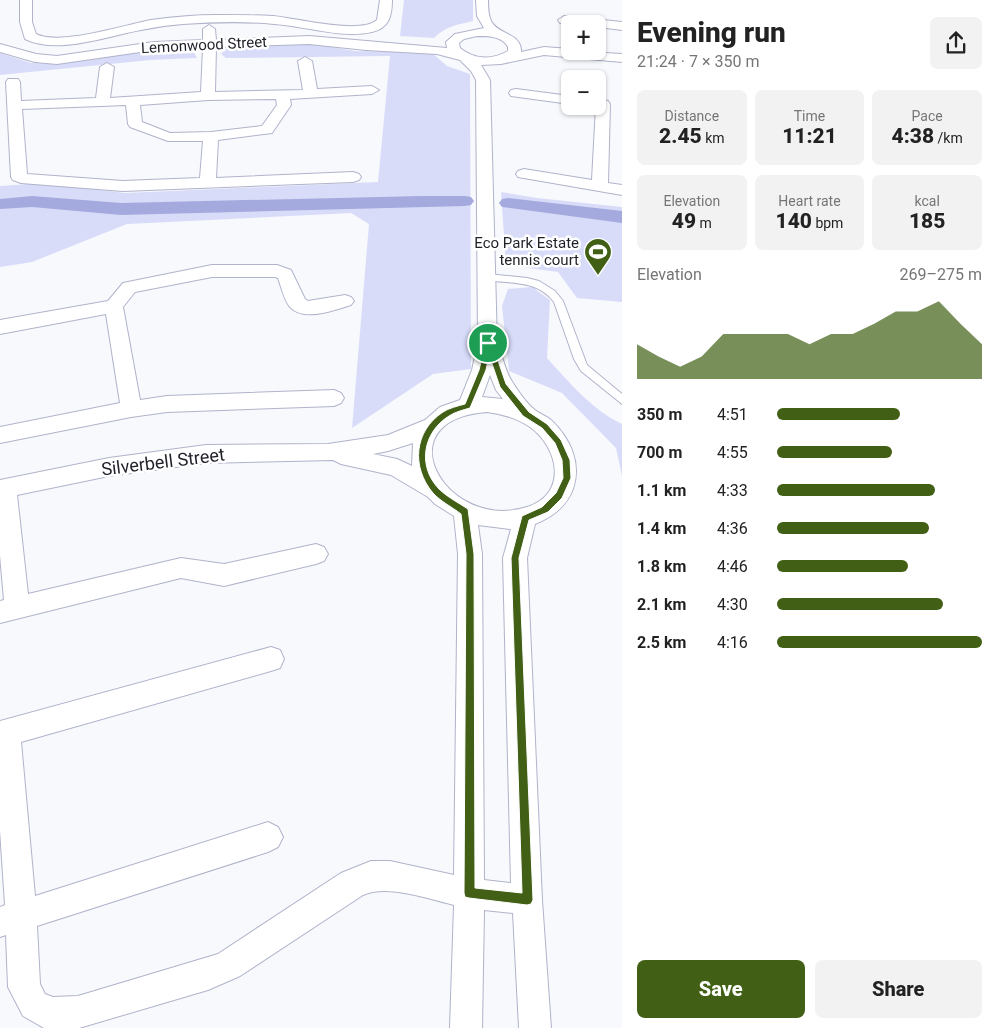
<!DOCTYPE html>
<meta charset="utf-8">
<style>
:root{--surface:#fff;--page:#f2f2f2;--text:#222;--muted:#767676;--accent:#416015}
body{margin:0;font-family:Roboto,sans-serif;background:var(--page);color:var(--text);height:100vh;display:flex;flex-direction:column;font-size:19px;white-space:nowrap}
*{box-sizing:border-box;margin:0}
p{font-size:16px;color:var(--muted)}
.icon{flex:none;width:28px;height:28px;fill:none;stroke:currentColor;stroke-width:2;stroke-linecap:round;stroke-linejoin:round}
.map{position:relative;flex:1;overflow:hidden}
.sheet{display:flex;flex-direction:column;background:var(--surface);width:375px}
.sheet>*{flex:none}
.tools{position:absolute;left:561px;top:15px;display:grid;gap:10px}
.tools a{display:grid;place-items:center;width:45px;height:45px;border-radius:8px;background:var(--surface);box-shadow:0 1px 4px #0004;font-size:25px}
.pin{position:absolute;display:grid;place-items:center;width:42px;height:42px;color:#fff;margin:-21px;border:2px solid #fff;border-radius:50%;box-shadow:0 1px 5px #0007}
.round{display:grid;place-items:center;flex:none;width:52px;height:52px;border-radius:8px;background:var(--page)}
.head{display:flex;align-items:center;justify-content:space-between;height:85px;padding:0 15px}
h1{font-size:28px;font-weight:800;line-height:38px}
.metrics{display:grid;grid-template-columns:repeat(3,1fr);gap:8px;height:85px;padding:5px 15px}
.metrics div{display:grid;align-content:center;border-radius:8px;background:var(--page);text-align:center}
.metrics b{font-size:21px;font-weight:800}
.metrics small{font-size:14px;font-weight:400}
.metrics p{font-size:14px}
.chart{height:140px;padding:10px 15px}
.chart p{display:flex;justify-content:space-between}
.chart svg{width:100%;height:90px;margin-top:5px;fill:var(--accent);opacity:.7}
.button{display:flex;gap:10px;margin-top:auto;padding:10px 15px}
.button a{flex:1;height:58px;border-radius:8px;background:var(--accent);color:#fff;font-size:20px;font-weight:800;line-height:58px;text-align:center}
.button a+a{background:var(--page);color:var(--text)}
ul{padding:0 15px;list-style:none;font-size:16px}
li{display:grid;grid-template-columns:80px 60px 1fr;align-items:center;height:38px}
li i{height:12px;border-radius:6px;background:var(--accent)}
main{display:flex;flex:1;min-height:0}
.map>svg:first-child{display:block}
.green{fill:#d8dcf9}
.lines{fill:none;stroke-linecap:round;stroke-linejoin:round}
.canal{fill:#a4aadd;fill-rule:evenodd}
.lane-casing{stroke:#b0b3ca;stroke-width:2}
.street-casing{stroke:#b0b3ca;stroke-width:2}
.lane{fill:#fff;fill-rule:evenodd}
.street{fill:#fff;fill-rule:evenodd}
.route{fill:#416015;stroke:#fff;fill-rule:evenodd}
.labels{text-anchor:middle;stroke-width:5;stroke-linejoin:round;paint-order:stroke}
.far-street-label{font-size:15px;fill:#1f2028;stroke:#fff}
.far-poi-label{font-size:15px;fill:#1f2028;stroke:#fff;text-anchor:end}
.street-label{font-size:18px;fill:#1f2028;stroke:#fff}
</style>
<main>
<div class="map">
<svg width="622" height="1028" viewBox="0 0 622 1028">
<rect width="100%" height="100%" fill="#f8f9fd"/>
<path class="green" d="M404,0H473V21C459,24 444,27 434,38L400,36Z
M313,44L355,51L431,52L447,66L470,74L471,369L433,374L352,428L369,224L351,213L127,224L32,262L0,267V186L45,183L125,193L378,182L390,56L226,58L221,54L227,47Z
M192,49L197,58L150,60L0,75V53L31,63L61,64L143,51Z
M501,192L537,198L622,207V302L577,298L558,272L506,265Z
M532,287L550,300L547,358C570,383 591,409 622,424V476L616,448L562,393L509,371L502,306L508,289Z"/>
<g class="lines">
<path class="canal" d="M32,196L121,203L422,196H465L471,197L474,201L471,205L465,206L121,215L32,207L0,209V199Z
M508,198L622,211V223L502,207L499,203L502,199Z"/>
<defs>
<path id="lane" d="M487,274L527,278L539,281L555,291L563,301L587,365L622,394V404L581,371L574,359L554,302C536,278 509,285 484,279V275Z"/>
<path id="street" d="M20,0H32V22L36,34C60,46 124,25 151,20C173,17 194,15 216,15C235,15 254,15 273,16C296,18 360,35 377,20L380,0H392C392,16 389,28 372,32C341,39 306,26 274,24C244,21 213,22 183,24C169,25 155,27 141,30C107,36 58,55 25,39L20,22Z
M476,0H488C488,7 488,14 491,21C498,35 522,33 521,52L544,47L570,49V51L622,54V62L544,55L501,64L481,65L490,80L497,344C503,356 505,372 513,383C518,391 527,404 535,410C540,414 546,416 551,420C570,438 582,463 573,489C566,507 553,517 535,524L527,558L542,900L551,1028H519L513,913L484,910L482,1028H450L454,905C428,899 387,884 363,895L240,976L208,990L79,1028H44L23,1016L8,987L6,935L0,937V907L5,905L0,830V721L271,647L280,650L284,659L280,668L271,671L21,742L35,896L268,822L278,827L283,837L278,847L268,852L37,926L40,984L45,994L53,997L78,996L218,954L341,873L371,861H390L454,875L458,554L454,516L435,504L428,497L391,475L341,464L333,460L206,463L109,476L17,495L28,594L181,558L224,564L316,544L324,547L328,554L324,561L316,564L224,586L181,578L0,623V601L4,600L0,555V480L109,458L206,445L328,444L388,435L425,420L440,407L460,400L472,370L478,343L476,80L471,71L460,60L437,54L366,50L309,44L216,47L215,92L303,90L298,61L305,57L312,61L317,89L372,86L379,90L372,94L290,99L291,105L272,133L218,140L216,178L353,172L359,174L361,177L359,180L353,182L123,191L21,183L13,180L11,177L6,82L8,79H18L20,82L21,101L96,98L100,67L107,63L114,67L110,98L201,92L203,48L154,50L57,64L35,62L0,52V44L36,54L57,56L154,42L203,40V29L209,25L215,29L216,40L309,36L447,48L446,42L455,34L484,28L477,16ZM477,36C488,36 502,36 508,47V51C492,60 475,60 460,48L459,43L464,39ZM276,99L277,105L262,126L211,132L170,133L142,122L140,105L208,100ZM126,105L128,124L130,127L168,141H203L200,178L123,181L27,174L22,109ZM490,375L496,390L503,399L482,397ZM487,412C502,414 517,418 530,427C559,448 568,494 527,507C447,533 381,420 487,412ZM413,443L412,466L397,459L373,454L388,451ZM478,525L511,529L503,558L511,883L484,880L482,554Z
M564,16L622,22V30L598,27V24L560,23L558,20Z
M516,89L570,96V104L511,96L509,93L511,90Z
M603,100L608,101L610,104L608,183L622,185V195L518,177L516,174L518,171L524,169L592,180L596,106H598V101Z
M212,265H277L291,270L305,299L308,301L345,295L351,297L354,301L351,305C335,310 304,322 290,307C284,300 281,286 278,278L275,277H212L135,292L123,307L140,400L167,396L334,390L341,393L344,398L341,403L334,406L167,412L131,417L0,443V427L120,403L106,314L0,334V320L108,301L123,283Z"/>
</defs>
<use href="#lane" class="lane-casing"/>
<use href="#street" class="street-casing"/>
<use href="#lane" class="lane"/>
<use href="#street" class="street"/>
</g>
<path class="route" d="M486,341L492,343L506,384L529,412L547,424L561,440L570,460L571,478L562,498L548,512L529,520L519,558L533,900L531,904L527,905L469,898L465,897L464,893L466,554L461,514C452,507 440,501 433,493C411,467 414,431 443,412C449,408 458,406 465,404L479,370ZM489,355L500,387L523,416L542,428L555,443L562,460L563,478L556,493L542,507L522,516L511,558L522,893L475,888L474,554L468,509C459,503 447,497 439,489C417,466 423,432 449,416C455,412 463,410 470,408L486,370Z"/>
<defs>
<symbol id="stadium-pin" viewBox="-11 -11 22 30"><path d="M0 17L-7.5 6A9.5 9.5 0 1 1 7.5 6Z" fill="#416015" stroke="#fff"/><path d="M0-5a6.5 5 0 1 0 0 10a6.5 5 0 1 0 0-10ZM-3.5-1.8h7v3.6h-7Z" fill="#fff"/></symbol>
</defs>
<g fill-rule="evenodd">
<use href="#stadium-pin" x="582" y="236" width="32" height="43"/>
</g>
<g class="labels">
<g class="far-street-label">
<text transform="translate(204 45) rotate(-3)" y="5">Lemonwood Street</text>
</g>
<g class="far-poi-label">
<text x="579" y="248">Eco Park Estate<tspan x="579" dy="17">tennis court</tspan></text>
</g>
<g class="street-label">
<text transform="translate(163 462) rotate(-7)" y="6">Silverbell Street</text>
</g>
</g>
</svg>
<div class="tools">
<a>+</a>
<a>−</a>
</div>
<div class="pin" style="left:488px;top:343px;background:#1e9e55"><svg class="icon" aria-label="arrive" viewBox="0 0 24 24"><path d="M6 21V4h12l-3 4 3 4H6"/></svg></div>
</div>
<section class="sheet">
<div class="head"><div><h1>Evening run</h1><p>21:24 · 7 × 350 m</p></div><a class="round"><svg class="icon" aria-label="share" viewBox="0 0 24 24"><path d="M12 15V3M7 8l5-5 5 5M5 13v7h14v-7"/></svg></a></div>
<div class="metrics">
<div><p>Distance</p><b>2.45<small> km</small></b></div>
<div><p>Time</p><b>11:21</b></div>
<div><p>Pace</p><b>4:38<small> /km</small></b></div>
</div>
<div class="metrics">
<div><p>Elevation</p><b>49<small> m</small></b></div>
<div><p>Heart rate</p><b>140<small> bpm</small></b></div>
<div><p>kcal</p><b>185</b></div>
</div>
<div class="chart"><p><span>Elevation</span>269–275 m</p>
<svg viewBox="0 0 160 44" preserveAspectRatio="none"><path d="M0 44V27L10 33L20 38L30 33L40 22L50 22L60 22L70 22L80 27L90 22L100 22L110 17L120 11L130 11L140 6L150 17L160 27V44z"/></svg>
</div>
<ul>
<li><b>350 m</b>4:51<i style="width:60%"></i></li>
<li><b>700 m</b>4:55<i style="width:56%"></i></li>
<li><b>1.1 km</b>4:33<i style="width:77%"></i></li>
<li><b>1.4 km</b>4:36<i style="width:74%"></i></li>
<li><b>1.8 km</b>4:46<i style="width:64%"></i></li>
<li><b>2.1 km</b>4:30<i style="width:81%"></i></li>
<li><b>2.5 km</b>4:16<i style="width:100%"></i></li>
</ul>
<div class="button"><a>Save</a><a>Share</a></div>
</section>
</main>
